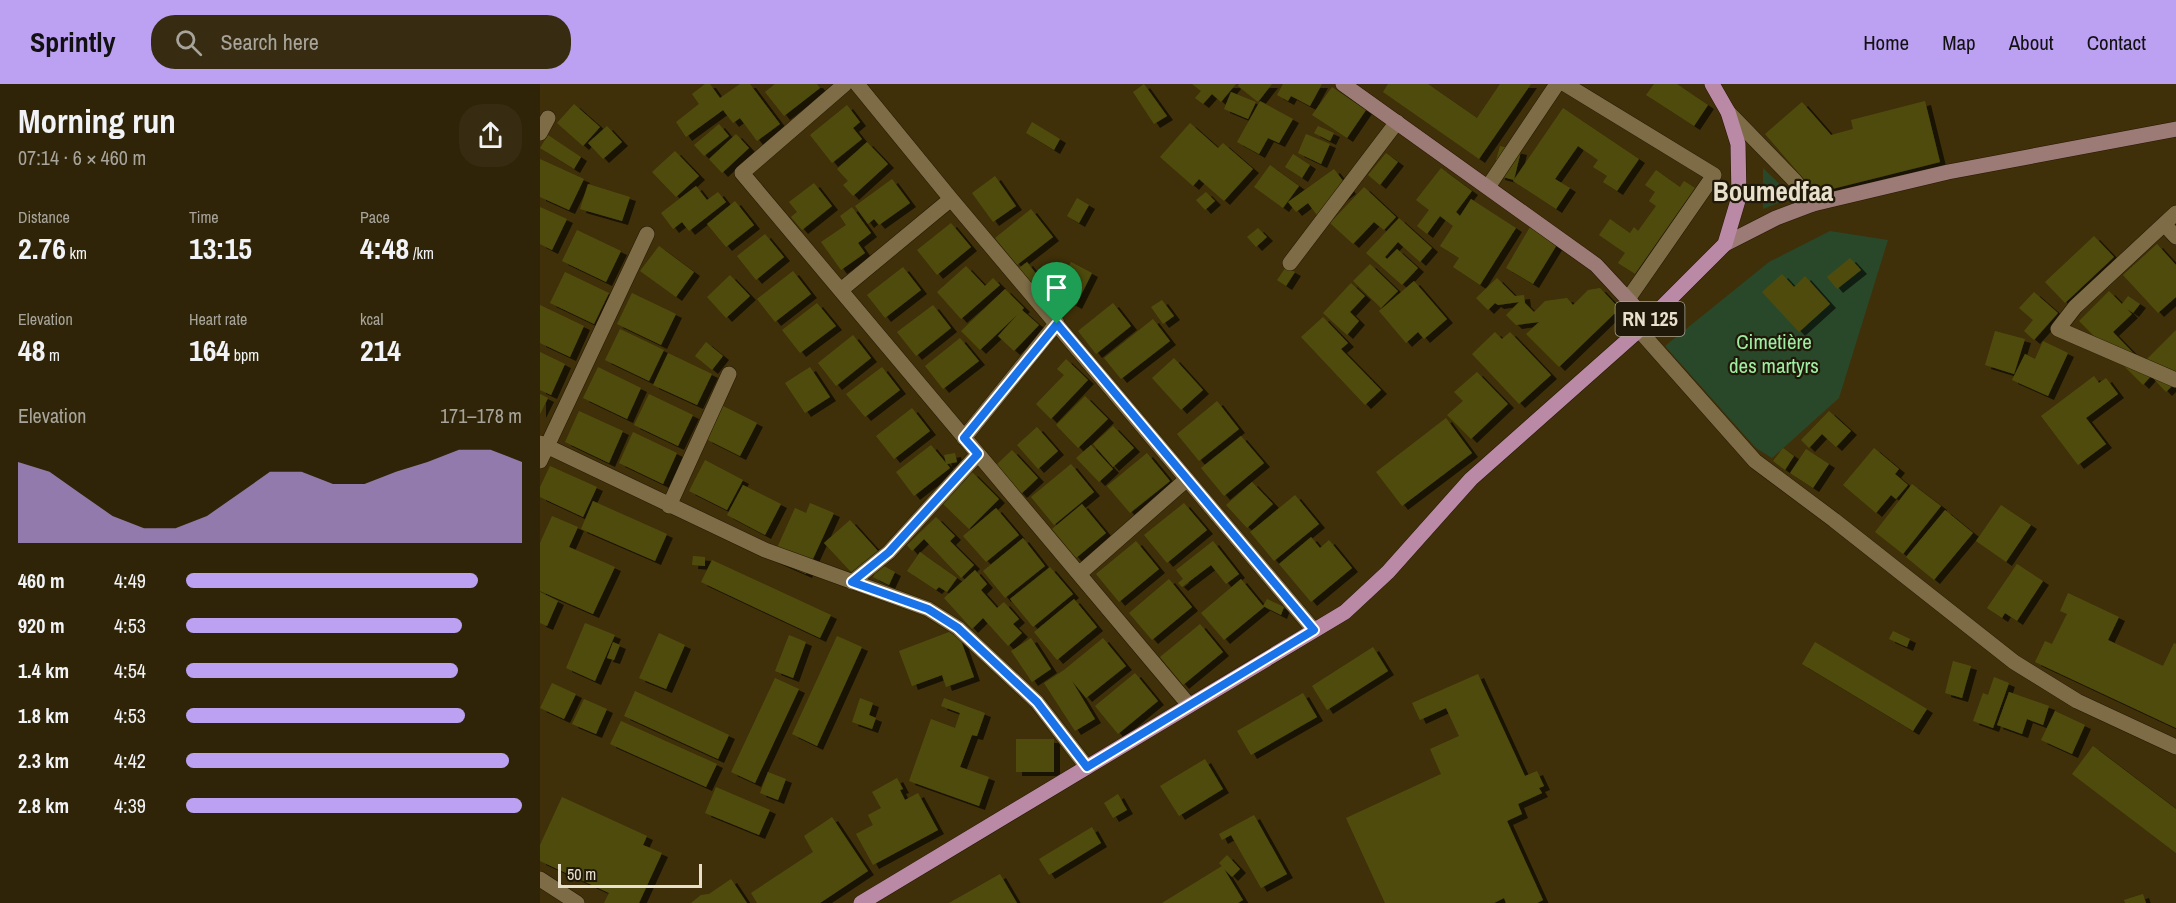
<!DOCTYPE html>
<meta charset="utf-8">
<style>
:root{--surface:#2f2407;--page:#372c11;--text:#f1f3f6;--muted:#a7a49b;--accent:#bca0f2}
body{margin:0;font-family:"Archivo Narrow",sans-serif;background:var(--page);color:var(--text);height:100vh;display:flex;flex-direction:column;font-size:22px;white-space:nowrap}
*{box-sizing:border-box;margin:0}
p{font-size:20px;color:var(--muted)}
.icon{flex:none;width:33px;height:33px;fill:none;stroke:currentColor;stroke-width:2;stroke-linecap:round;stroke-linejoin:round}
.map{position:relative;flex:1;overflow:hidden}
.details{display:flex;flex-direction:column;background:var(--surface);width:540px}
.details>*{flex:none}
.scale{position:absolute;left:18px;bottom:15px;width:144px;box-sizing:border-box;padding-left:6px;border:3px solid #e9e0cb;border-top:0;font-size:16px;line-height:21px;white-space:nowrap;color:#e9e0cb;-webkit-text-stroke:4px #20190a;paint-order:stroke}
.pin{position:absolute;display:grid;place-items:center;width:51px;height:51px;color:#fff;margin:-62px -26px;border-radius:50% 50% 50% 0;rotate:-45deg;box-shadow:0 0 6px #0007}
.pin .icon{rotate:45deg}
.round{display:grid;place-items:center;flex:none;width:63px;height:63px;border-radius:24px;background:var(--page)}
.overview{display:flex;align-items:center;justify-content:space-between;height:102px;padding:0 18px}
h1{font-size:33px;font-weight:700;line-height:45px}
.figures{display:grid;grid-template-columns:repeat(3,1fr);gap:9px;height:102px;padding:6px 18px}
.figures div{display:grid;align-content:center}
.figures b{font-size:30px;font-weight:700}
.figures small{font-size:16px;font-weight:400}
.figures p{font-size:16px}
.chart{height:168px;padding:12px 18px}
.chart p{display:flex;justify-content:space-between}
.chart svg{width:100%;height:108px;margin-top:6px;fill:var(--accent);opacity:.7}
ul{padding:0 18px;list-style:none;font-size:20px}
li{display:grid;grid-template-columns:96px 72px 1fr;align-items:center;height:45px}
li i{height:15px;border-radius:8px;background:var(--accent)}
header{display:flex;align-items:center;gap:36px;box-sizing:border-box;height:84px;padding:0 30px;background:var(--accent);color:#111}
header strong{font-size:28px}
nav{display:flex;gap:33px;margin-inline-start:auto;font-size:21px}
.search{width:420px;height:54px;background:var(--page);display:flex;align-items:center;gap:15px;box-sizing:border-box;padding:0 21px;border-radius:24px;color:var(--muted);font-size:22px}
main{display:flex;flex:1;min-height:0}
.map>svg:first-child{display:block}
.green{fill:#29482a}
.building{fill:#504c0d;filter:url(#shadow)}
.lines{fill:none;stroke-linecap:round;stroke-linejoin:round}
.street-casing{stroke:#241800;stroke-width:16}
.secondary-casing{stroke:#241800;stroke-width:16}
.primary-casing{stroke:#241800;stroke-width:16}
.street{stroke:#7e6c47;stroke-width:15}
.secondary{stroke:#9c7a76;stroke-width:15}
.primary{stroke:#ba89a6;stroke-width:15}
.route-casing{stroke:#fff;stroke-width:12}
.route{stroke:#1a73e8;stroke-width:8}
.labels{text-anchor:middle;stroke-width:4.5;stroke-linejoin:round;paint-order:stroke}
.shield{fill:#20190a;stroke:#ada491;stroke-width:1.5}
.shield-label{font-size:20px;font-weight:bold;fill:#e9e0cb}
.park-label{font-size:21px;fill:#9eeea2;stroke:#20190a}
.district-label{font-size:27px;font-weight:bold;fill:#e9e0cb;stroke:#20190a}
</style>
<header>
<strong>Sprintly</strong>
<div class="search"><svg class="icon" aria-label="search" viewBox="0 0 24 24"><circle cx="10" cy="10" r="6"/><path d="M15 15l6 6"/></svg>Search here</div>
<nav><a>Home</a><a>Map</a><a>About</a><a>Contact</a></nav>
</header>
<main>
<section class="details">
<div class="overview"><div><h1>Morning run</h1><p>07:14 · 6 × 460 m</p></div><a class="round"><svg class="icon" aria-label="share" viewBox="0 0 24 24"><path d="M12 15V3M7 8l5-5 5 5M5 13v7h14v-7"/></svg></a></div>
<div class="figures">
<div><p>Distance</p><b>2.76<small> km</small></b></div>
<div><p>Time</p><b>13:15</b></div>
<div><p>Pace</p><b>4:48<small> /km</small></b></div>
</div>
<div class="figures">
<div><p>Elevation</p><b>48<small> m</small></b></div>
<div><p>Heart rate</p><b>164<small> bpm</small></b></div>
<div><p>kcal</p><b>214</b></div>
</div>
<div class="chart"><p><span>Elevation</span>171–178 m</p>
<svg viewBox="0 0 160 44" preserveAspectRatio="none"><path d="M0 44V11L10 15L20 24L30 33L40 38L50 38L60 33L70 24L80 15L90 15L100 20L110 20L120 15L130 11L140 6L150 6L160 11V44z"/></svg>
</div>
<ul>
<li><b>460 m</b>4:49<i style="width:87%"></i></li>
<li><b>920 m</b>4:53<i style="width:82%"></i></li>
<li><b>1.4 km</b>4:54<i style="width:81%"></i></li>
<li><b>1.8 km</b>4:53<i style="width:83%"></i></li>
<li><b>2.3 km</b>4:42<i style="width:96%"></i></li>
<li><b>2.8 km</b>4:39<i style="width:100%"></i></li>
</ul>
</section>
<div class="map">
<svg width="1636" height="819" viewBox="0 0 1636 819">
<defs>
<filter id="shadow"><feDropShadow dx="6" dy="4" stdDeviation="0" flood-color="#0009"/></filter>
</defs>
<rect width="100%" height="100%" fill="#3f3009"/>
<path class="green" d="M1223,84L1253,113L1223,125Z
M1290,147L1348,156L1299,314L1232,374L1216,364L1125,262L1229,178Z"/>
<path class="building" d="M165,0H170L180,14L200,0H210L240,40L217,57L200,34L193,39L183,26L146,53L136,38L159,20L152,10Z
M235,0H277L280,4L244,32L225,8Z
M604,0L627,32L614,40L593,8Z
M652,0H696L681,18L672,10L663,20L655,14L661,7Z
M699,0H732L718,18L698,2Z
M743,0H782L770,22L751,12L748,17L737,11Z
M848,0H888L937,34L960,0H991L939,75L843,8Z
M1114,0H1137L1168,21L1154,42L1106,11Z
M792,3L826,26L807,54L772,31Z
M691,8L716,18L708,35L684,25Z
M720,17L753,35L739,59L728,54L719,70L697,58Z
M1385,17L1400,78L1276,109L1225,50L1262,18L1291,51L1313,45L1311,36Z
M34,20L60,43L43,62L17,39Z
M307,21L320,38L313,44L322,55L292,79L270,51Z
M1023,24L1099,75L1077,107L1063,98L1067,92L1053,83L1058,76L1038,62L1015,95L1030,104L1016,125L973,97Z
M492,38L520,55L514,66L486,49Z
M650,39L678,64L683,59L713,85L684,117L659,95L653,102L620,73Z
M179,40L189,52L164,72L154,61Z
M67,42L82,58L63,75L48,59Z
M778,42L794,49L790,57L774,49Z
M196,50L209,64L182,89L169,75Z
M766,50L790,60L781,80L758,69Z
M8,51L41,73L34,85L0,64Z
M327,58L348,80L313,112L303,101L308,97L297,85Z
M960,62L981,67L974,96L959,92L962,78L956,76Z
M135,67L159,92L136,113L112,88Z
M846,69L858,78L840,101L828,91Z
M753,70L770,81L762,94L745,83Z
M0,75L44,95L29,126L0,113Z
M730,81L759,102L743,124L714,103Z
M901,84L932,107L916,128L920,132L931,115L976,144L940,201L913,183L919,174L900,162L913,142L900,132L887,150L877,142L889,126L876,116Z
M794,85L810,106L777,131L768,119L756,128L748,118Z
M1116,86L1140,103L1144,97L1155,104L1095,190L1078,179L1085,169L1059,151L1070,135L1090,149L1094,143L1098,147L1116,122L1109,117L1115,108L1105,101Z
M455,92L476,122L453,138L432,109Z
M352,95L370,119L339,141L334,135L328,140L315,122Z
M274,99L292,122L262,146L251,133L257,128L249,118Z
M48,100L90,113L82,137L40,125Z
M156,102L167,116L178,108L186,118L149,147L142,138L133,145L121,129Z
M824,103L856,133L844,146L834,138L813,160L790,139Z
M666,108L675,117L665,126L656,116Z
M537,114L549,121L539,139L527,132Z
M195,117L214,141L186,163L167,140Z
M0,123L27,135L12,166L0,160Z
M312,123L331,149L318,159L325,169L301,186L281,158L306,141L300,132Z
M491,125L513,153L477,181L455,154Z
M859,134L892,164L880,178L858,158L845,173L847,175L857,165L878,184L862,201L826,169Z
M411,139L431,163L397,191L377,166Z
M990,143L1018,159L993,200L966,184Z
M718,144L727,153L716,163L707,153Z
M37,146L81,167L66,198L22,177Z
M225,150L244,173L216,196L197,172Z
M1554,152L1574,173L1525,219L1505,198Z
M1617,160L1636,181V213L1618,229L1583,191Z
M119,162L154,188L136,213L100,187Z
M1310,174L1321,186L1297,205L1287,193Z
M487,178L512,210L501,219L475,187Z
M531,178L552,189L536,221L515,210Z
M830,180L858,207L841,224L813,197Z
M426,182L445,202L453,194L460,201L421,235L397,208Z
M363,183L381,206L345,234L327,211Z
M746,183L755,188L746,202L737,196Z
M253,187L271,210L235,238L217,215Z
M25,188L69,209L54,240L10,219Z
M1242,190L1254,203L1265,192L1290,220L1259,248L1222,208Z
M190,191L210,212L186,234L167,213Z
M957,194L975,212L984,211L985,219L994,228L1005,217L1027,214L1033,221L1048,206L1060,204L1076,221L1077,230H1074L1019,283L986,250L999,238L976,241L966,231L979,218L958,221L955,219L948,226L936,214Z
M874,197L907,235L884,255L878,248L866,259L839,227Z
M811,199L825,212L810,228L819,237L807,251L783,229Z
M465,205L484,224L482,226L499,241L474,267L458,252L478,230L440,266L421,247Z
M1569,207L1582,220L1588,212L1600,220L1593,229L1587,225L1592,230L1573,248L1603,279L1636,246V298L1626,308L1611,292L1603,301L1539,237Z
M1494,208L1518,229L1494,256L1484,247L1493,236L1479,224Z
M92,209L136,230L121,261L77,240Z
M622,216L634,232L623,240L611,223Z
M277,219L296,242L260,269L242,246Z
M573,219L591,242L556,270L538,247Z
M0,221L44,242L30,273L0,259Z
M393,221L411,244L376,272L357,248Z
M783,233L808,259L801,265L841,306L825,321L761,253Z
M613,235L630,257L581,295L564,274Z
M80,245L124,266L109,297L65,276Z
M1455,247L1485,255L1474,290L1445,281Z
M955,248L962,255L970,248L1011,291L979,320L932,270Z
M313,251L331,274L296,302L278,279Z
M420,254L439,277L403,305L385,282Z
M1503,257L1528,269L1508,312L1472,296L1485,270L1495,275Z
M166,258L183,272L172,286L155,272Z
M0,268L25,280L11,311L0,306Z
M128,269L172,290L157,321L113,301Z
M634,274L663,306L641,326L612,294Z
M526,275L548,296L511,335L496,320L524,291L517,285Z
M58,283L101,304L87,335L43,314Z
M270,283L290,313L265,329L245,299Z
M342,283L360,306L325,333L306,310Z
M937,288L968,320L931,355L907,331L923,317L914,308Z
M1554,292L1559,299L1566,294L1578,310L1546,334L1566,360L1538,381L1501,332Z
M0,310L8,314L0,330Z
M109,310L153,331L138,362L94,341Z
M545,312L568,335L538,364L516,341Z
M677,317L699,345L659,377L637,350Z
M183,322L217,339L200,372L166,355Z
M372,324L390,347L354,375L336,352Z
M39,327L83,347L69,379L25,358Z
M1289,327L1311,347L1296,363L1282,350L1269,364L1261,356Z
M906,334L932,369L862,422L836,388Z
M573,342L594,364L573,383L553,360Z
M497,343L518,367L498,385L477,361Z
M93,348L137,369L123,400L79,379Z
M701,352L724,379L684,412L661,384Z
M391,361L406,379L404,371L415,369L417,378L407,380L410,384L374,412L356,388Z
M551,361L573,385L559,398L536,374Z
M1243,364L1254,372L1245,386L1233,377Z
M1334,364L1359,385L1355,390L1368,401L1356,415L1351,411L1336,429L1303,401Z
M1266,365L1289,380L1273,404L1250,389Z
M472,366L498,394L481,410L455,382Z
M607,369L630,397L590,429L567,402Z
M165,376L203,396L187,426L149,407Z
M531,380L554,408L514,441L491,413Z
M10,382L57,403L43,433L0,413V403Z
M432,388L459,415L429,445L402,419Z
M712,398L733,420L707,444L686,421Z
M1372,400L1401,422L1363,470L1335,448Z
M203,401L241,420L225,451L187,431Z
M755,411L779,440L734,477L710,448Z
M53,417L127,450L115,477L41,445Z
M270,419L294,429L266,490L232,475L255,424L266,429Z
M644,419L667,446L627,479L604,451Z
M542,420L566,449L536,474L512,445Z
M1461,421L1491,441L1466,478L1436,457Z
M456,424L479,451L446,478L423,452Z
M1405,426L1433,449L1394,496L1366,473Z
M12,432L38,443L29,463L75,483L53,530L0,507V459Z
M396,433L415,452L410,457L434,481L421,494L384,455L372,467L367,461Z
M310,436L338,467L313,490L284,459Z
M771,453L780,464L789,456L812,484L771,518L739,480Z
M483,454L505,482L465,514L443,487Z
M596,457L619,485L579,518L556,490Z
M673,457L699,490L686,500L671,481L642,503L638,499L643,495L636,486Z
M380,468L417,494L407,508L399,503L396,506L367,487Z
M153,472L165,473V482L152,481Z
M172,476L291,531L280,554L161,498Z
M340,480L355,488L349,501L333,493Z
M1477,480L1503,497L1477,537L1465,529L1462,534L1447,524Z
M510,483L533,510L493,543L470,515Z
M435,486L447,500L441,506L457,524L464,518L479,535L473,540L482,549L468,562L443,534L432,545L404,514Z
M629,495L652,523L612,556L589,529Z
M701,495L724,523L684,556L661,529Z
M0,508L18,517L7,542L0,539Z
M1528,509L1579,533L1568,556L1623,582L1634,559L1636,560V644L1495,578L1505,557L1512,560L1527,530L1520,527Z
M534,515L557,543L517,576L494,548Z
M727,515L744,523L741,531L723,522Z
M45,539L75,551L55,597L26,584Z
M660,540L683,568L643,601L620,573Z
M417,545L434,593L406,603L402,591L372,602L359,567Z
M1353,547L1370,555L1367,563L1349,555Z
M119,549L145,561L126,605L99,594Z
M249,551L266,558L253,594L235,587Z
M297,552L322,563L277,662L252,650Z
M491,554L511,585L492,598L471,567Z
M563,554L586,582L546,614L532,597L555,635L535,647L504,599L524,586Z
M73,558L80,561L74,576L67,574Z
M1275,558L1387,625L1373,647L1262,580Z
M833,563L848,587L787,626L772,602Z
M1413,577L1431,582L1422,614L1405,609Z
M595,589L618,617L578,650L555,622Z
M938,590L985,692L997,687L1004,702L999,704L1002,709L978,720L982,730L967,737L1003,816L997,819H966L964,814L954,819H845L806,734L901,690L890,665L919,652L906,624L880,636L872,619Z
M1454,593L1469,599L1453,644L1433,637L1443,609L1448,611Z
M235,594L259,605L215,699L191,688Z
M12,599L36,610L24,635L0,624Z
M95,607L189,651L178,675L84,632Z
M1469,608L1509,622L1503,641L1487,635L1482,650L1457,641Z
M763,609L777,633L711,671L697,647Z
M320,614L333,619L329,631L336,634L332,645L312,638Z
M404,614L445,629L437,652L432,651L420,683L449,693L439,722L369,697L391,635L415,644L420,629L401,622Z
M44,615L67,625L56,650L32,640Z
M1515,627L1545,641L1532,670L1501,656Z
M81,637L177,680L166,703L70,660Z
M476,655H514V688H476Z
M1553,662L1636,725V769L1532,690Z
M665,675L683,705L639,732L620,702Z
M228,688L246,695L238,716L220,709Z
M357,694L363,705L360,706L365,716L378,709L398,746L333,781L316,750L333,741L328,731L341,724L332,708Z
M176,703L230,726L219,751L165,729Z
M578,710L587,726L573,734L564,719Z
M22,713L107,752L103,761L122,769L99,819H64L69,809L0,777V761Z
M714,731L747,790L721,804L691,751L682,756L679,750Z
M292,733L328,787L280,819H217L211,809L273,768L264,752Z
M552,743L561,759L509,791L499,775Z
M687,771L700,785L692,793L684,785L703,816L698,819H622L682,782L679,779Z
M460,790L477,819H409Z
M191,795L207,819H151L161,811L169,810Z
M1603,810L1606,819H1585L1584,816Z"/>
<g class="lines">
<defs>
<path id="street" d="M305,0L202,89L649,621
M317,0L411,115L774,546
M1025,0L1174,91L1088,215
M1188,28L1254,96L1273,120
M0,49L8,34
M948,103L1017,0
M1636,129L1535,223L1518,245L1636,296
M1624,140L1636,153
M750,179L857,38
M301,206L411,115
M1099,246L1215,377L1294,436L1474,578L1537,617L1636,663
M424,354L517,239
M0,359L225,466L388,525L418,544L497,618L547,683
M0,377L107,150
M129,422L189,290
M539,490L647,395
M312,498L349,468L438,370
M0,795L37,819"/>
<path id="secondary" d="M803,0L1056,181L1108,237
M1185,160L1236,134L1273,120L1408,88L1636,45"/>
<path id="primary" d="M321,819L805,528L848,488L931,395L1099,246L1185,160L1199,113L1198,60L1188,28L1172,0"/>
</defs>
<use href="#street" class="street-casing"/>
<use href="#secondary" class="secondary-casing"/>
<use href="#primary" class="primary-casing"/>
<use href="#street" class="street"/>
<use href="#secondary" class="secondary"/>
<use href="#primary" class="primary"/>
</g>
<g class="lines">
<defs>
<path id="route" d="M517,240L774,546L547,683L497,618L418,544L388,525L312,498L349,468L438,370L424,354Z"/>
</defs>
<use href="#route" class="route-casing"/>
<use href="#route" class="route"/>
</g>
<g class="labels">
<rect class="shield" x="1075.5" y="218" width="69" height="34" rx="4.5"/>
<g class="shield-label">
<text x="1110" y="242">RN 125</text>
</g>
<g class="park-label">
<text x="1234" y="265">Cimetière<tspan x="1234" dy="24">des martyrs</tspan></text>
</g>
<g class="district-label">
<text x="1233" y="117">Boumedfaa</text>
</g>
</g>
</svg>
<div class="scale">50 m</div>
<div class="pin" style="left:517px;top:240px;background:#1e9e55"><svg class="icon" aria-label="arrive" viewBox="0 0 24 24"><path d="M6 21V4h12l-3 4 3 4H6"/></svg></div>
</div>
</main>
